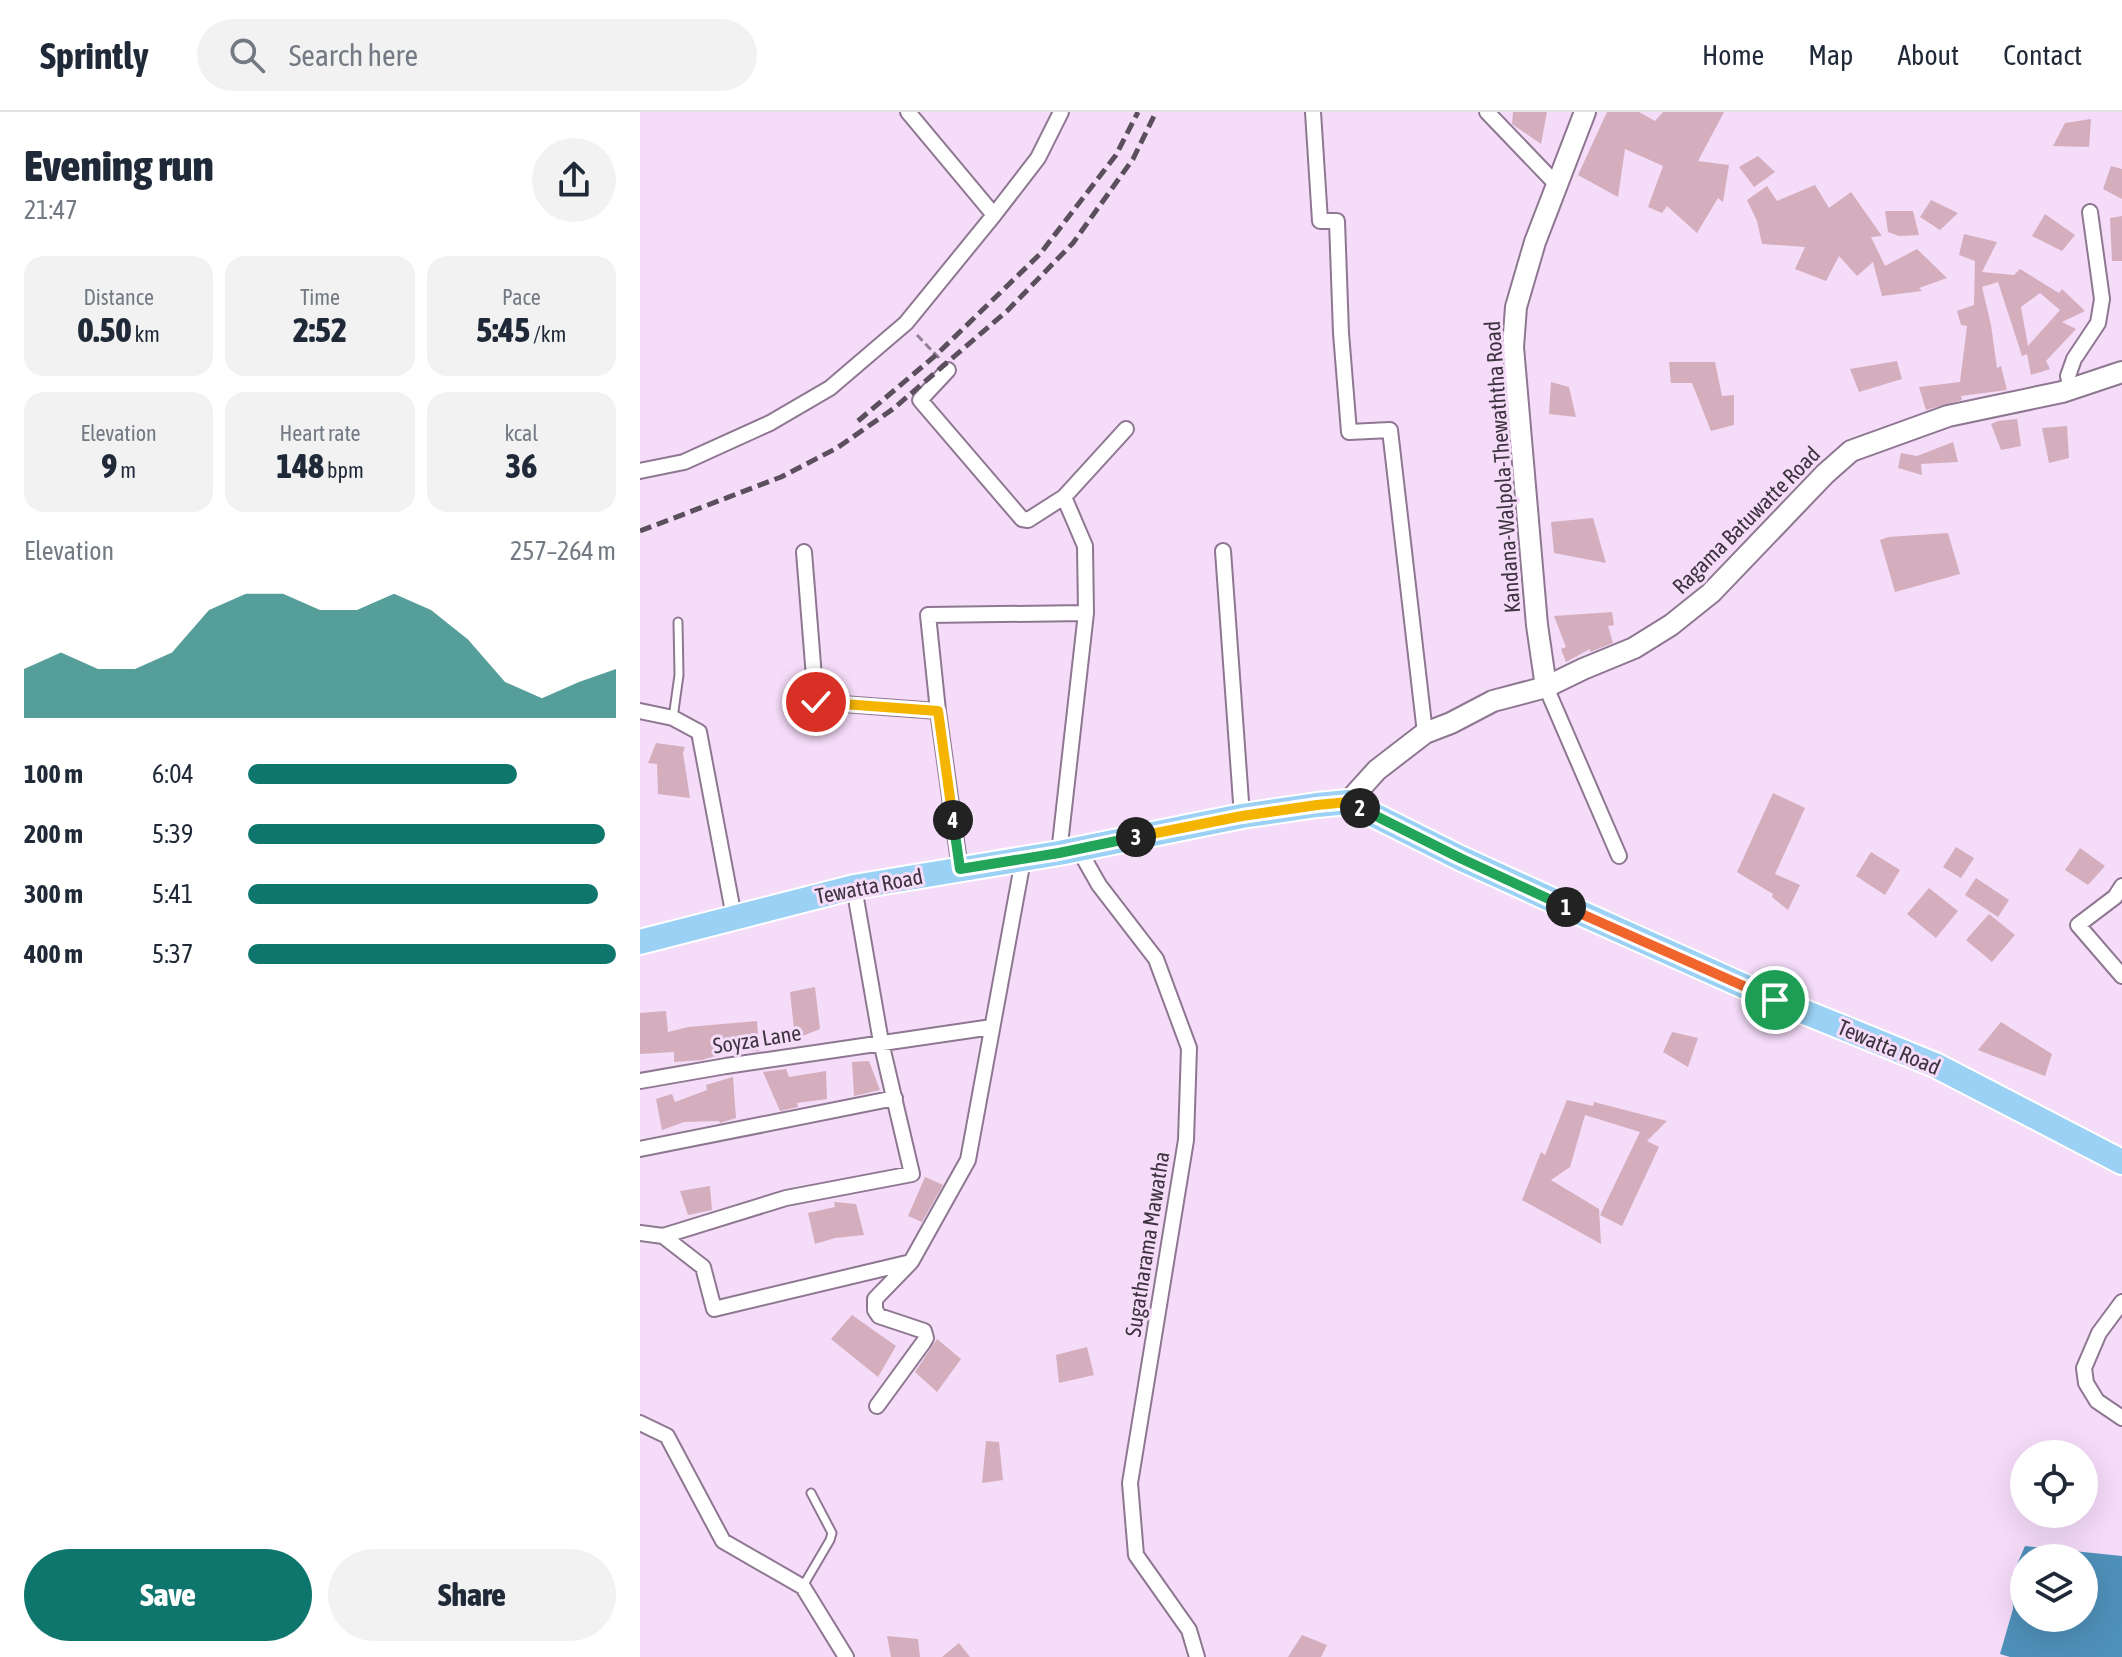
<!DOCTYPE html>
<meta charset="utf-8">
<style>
:root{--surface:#fff;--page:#f2f2f3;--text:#1f2937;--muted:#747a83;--line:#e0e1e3;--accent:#0f766e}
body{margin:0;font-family:"Asap Condensed",sans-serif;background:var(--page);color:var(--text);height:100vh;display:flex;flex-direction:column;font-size:30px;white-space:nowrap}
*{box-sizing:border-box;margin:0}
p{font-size:26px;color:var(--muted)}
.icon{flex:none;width:44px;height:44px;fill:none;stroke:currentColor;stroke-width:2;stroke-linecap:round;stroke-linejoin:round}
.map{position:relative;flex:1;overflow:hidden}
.details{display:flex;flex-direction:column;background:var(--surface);width:640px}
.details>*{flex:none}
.controls{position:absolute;left:1370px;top:1328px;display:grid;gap:16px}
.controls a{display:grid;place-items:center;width:88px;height:88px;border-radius:50%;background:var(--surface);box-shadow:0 8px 32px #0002;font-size:40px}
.pin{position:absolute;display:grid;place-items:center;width:68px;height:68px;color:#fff;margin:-34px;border:4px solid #fff;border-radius:50%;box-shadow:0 2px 8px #0007}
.km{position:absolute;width:40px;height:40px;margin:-20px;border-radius:50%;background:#222;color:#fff;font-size:22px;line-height:40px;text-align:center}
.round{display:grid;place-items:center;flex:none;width:84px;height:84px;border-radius:42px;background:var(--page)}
.overview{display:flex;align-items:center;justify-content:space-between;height:136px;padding:0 24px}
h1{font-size:44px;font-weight:800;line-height:60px}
.metrics{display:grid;grid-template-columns:repeat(3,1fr);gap:12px;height:136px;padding:8px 24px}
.metrics div{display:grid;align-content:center;border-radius:20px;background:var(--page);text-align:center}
.metrics b{font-size:34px;font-weight:800}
.metrics small{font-size:22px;font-weight:400}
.metrics p{font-size:22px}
.chart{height:224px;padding:16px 24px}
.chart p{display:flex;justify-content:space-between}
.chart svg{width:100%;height:144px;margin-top:8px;fill:var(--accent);opacity:.7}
.action{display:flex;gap:16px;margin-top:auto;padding:16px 24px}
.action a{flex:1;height:92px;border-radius:48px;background:var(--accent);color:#fff;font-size:32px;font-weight:800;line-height:92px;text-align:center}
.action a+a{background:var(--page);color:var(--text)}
ul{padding:0 24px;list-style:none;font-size:26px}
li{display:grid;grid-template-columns:128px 96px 1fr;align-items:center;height:60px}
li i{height:20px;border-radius:10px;background:var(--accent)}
header{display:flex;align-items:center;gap:48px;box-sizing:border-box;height:112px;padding:0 40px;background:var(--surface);border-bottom:2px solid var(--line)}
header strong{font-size:38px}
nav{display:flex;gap:44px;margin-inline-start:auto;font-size:28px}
.search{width:560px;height:72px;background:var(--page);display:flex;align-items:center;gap:20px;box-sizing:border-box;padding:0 28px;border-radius:44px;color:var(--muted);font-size:30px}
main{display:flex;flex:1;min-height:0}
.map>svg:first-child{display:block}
.water{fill:#4f90b9;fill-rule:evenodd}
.building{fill:#d4aebc;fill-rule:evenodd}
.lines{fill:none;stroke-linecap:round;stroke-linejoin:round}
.lane-casing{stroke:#8e7791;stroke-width:11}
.street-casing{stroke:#8e7791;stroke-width:18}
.secondary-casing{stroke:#8e7791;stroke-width:24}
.primary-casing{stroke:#fff;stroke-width:28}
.path{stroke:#928195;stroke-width:3;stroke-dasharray:8 4;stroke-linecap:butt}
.lane{stroke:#fff;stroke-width:7}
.street{stroke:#fff;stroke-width:14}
.secondary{stroke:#fff;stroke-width:20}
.primary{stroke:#9ad1f5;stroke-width:24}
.rail{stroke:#5b4f5d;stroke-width:5;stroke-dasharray:12 6;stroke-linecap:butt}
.split-1-casing{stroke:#fff;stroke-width:16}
.split-2-casing{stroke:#fff;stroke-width:16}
.split-3-casing{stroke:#fff;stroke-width:16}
.split-4-casing{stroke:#fff;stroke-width:16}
.split-5-casing{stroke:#fff;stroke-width:16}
.split-1{stroke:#f0652b;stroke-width:10}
.split-2{stroke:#22a559;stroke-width:10}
.split-3{stroke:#f5b400;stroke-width:10}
.split-4{stroke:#22a559;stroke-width:10}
.split-5{stroke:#f5b400;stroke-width:10}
.labels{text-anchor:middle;stroke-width:6;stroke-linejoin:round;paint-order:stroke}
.street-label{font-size:22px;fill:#3e3440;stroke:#f5dcf9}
</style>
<header>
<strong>Sprintly</strong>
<div class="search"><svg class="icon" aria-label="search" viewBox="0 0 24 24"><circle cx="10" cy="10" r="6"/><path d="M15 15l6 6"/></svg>Search here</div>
<nav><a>Home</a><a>Map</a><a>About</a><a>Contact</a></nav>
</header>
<main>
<section class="details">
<div class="overview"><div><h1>Evening run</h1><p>21:47</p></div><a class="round"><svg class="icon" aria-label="share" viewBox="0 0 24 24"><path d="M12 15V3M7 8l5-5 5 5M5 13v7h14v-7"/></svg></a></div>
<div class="metrics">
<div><p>Distance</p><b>0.50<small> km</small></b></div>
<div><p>Time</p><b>2:52</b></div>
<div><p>Pace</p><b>5:45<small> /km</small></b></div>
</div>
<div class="metrics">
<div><p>Elevation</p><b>9<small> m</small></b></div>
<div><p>Heart rate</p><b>148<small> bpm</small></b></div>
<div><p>kcal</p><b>36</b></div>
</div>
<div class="chart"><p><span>Elevation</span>257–264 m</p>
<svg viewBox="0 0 160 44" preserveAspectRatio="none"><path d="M0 44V29L10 24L20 29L30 29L40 24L50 11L60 6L70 6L80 11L90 11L100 6L110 11L120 20L130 33L140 38L150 33L160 29V44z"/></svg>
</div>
<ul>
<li><b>100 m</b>6:04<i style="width:73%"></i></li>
<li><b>200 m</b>5:39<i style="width:97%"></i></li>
<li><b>300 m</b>5:41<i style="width:95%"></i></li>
<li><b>400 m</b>5:37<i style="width:100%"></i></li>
</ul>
<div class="action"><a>Save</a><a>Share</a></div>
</section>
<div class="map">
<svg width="1482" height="1545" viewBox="0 0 1482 1545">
<rect width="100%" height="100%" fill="#f5dcf9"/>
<path class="water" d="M1385,1434L1482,1444V1545H1370L1360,1542L1373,1497L1372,1464ZM1384,1446H1444V1506H1384Z"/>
<path class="building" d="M873,0H907L901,32L872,12Z
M967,0H999L1015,9L1023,0H1084L1058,49L1089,53L1083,90L1078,86L1057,121L1027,94L1022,101L1008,95L1023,54L985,37L978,85L938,63Z
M1451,7L1449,35L1413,34L1425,11Z
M1118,44L1135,60L1114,75L1099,55Z
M1471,54L1482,57V87L1463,77Z
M1175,73L1189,96L1211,80L1242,124L1231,125L1245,154L1277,137L1307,166L1279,176L1282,179L1242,184L1233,150L1217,164L1199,144L1186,169L1155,157L1165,135L1122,132L1117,109L1107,88L1127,74L1137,89Z
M1291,88L1318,101L1300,118L1280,105Z
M1245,99H1273L1279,123L1259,124L1248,120Z
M1405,102L1435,123L1422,139L1392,124Z
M1482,104V149H1472L1470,106Z
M1324,122L1357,130L1342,160L1374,163L1380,157L1419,181L1422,177L1445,199L1422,210L1436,217L1406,249L1410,257L1391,263L1387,242L1382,244L1358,170L1342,175L1351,213L1357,256L1361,254L1367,278L1321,284L1322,288L1286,298L1279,275L1320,270L1327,214L1321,213L1317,199L1334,193L1335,149L1319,143ZM1400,181L1420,198L1388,234L1381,195Z
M1257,249L1262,267L1219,280L1210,257Z
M1029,250H1075L1082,284L1094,283V313L1071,319L1052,271H1031Z
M911,270L929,275L936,305L909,302Z
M1377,307L1381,334L1361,338L1351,312L1358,309Z
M1427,314L1429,346L1409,351L1402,316Z
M1313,330L1318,350L1281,352L1282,363L1258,356L1261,341L1277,344Z
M953,406L966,451L914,441L911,410Z
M1308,421L1320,462L1255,480L1240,428L1248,425Z
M972,500L974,513L968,514L973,531L950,540V537L926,550L921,537L926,535L914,504Z
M16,631L45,635L43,641L50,686L18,682L17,652L8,651Z
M1133,681L1165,696L1135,762L1160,773L1148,798L1132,785L1133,782L1097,760Z
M1316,735L1334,746L1321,766L1303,755Z
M1440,736L1465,754L1448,773L1425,758Z
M1231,740L1260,758L1245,783L1216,764Z
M1336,766L1369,788L1358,805L1325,783Z
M1289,776L1318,799L1296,826L1267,802Z
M1349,802L1375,823L1352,850L1326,828Z
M175,875L180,917L155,927L150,880Z
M26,899L28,920L48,915L117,909L119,939L89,940L62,948L34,950V940L0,942V901Z
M1361,910L1412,942L1405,964L1338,938Z
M1032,920L1058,926L1048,955L1023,940Z
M229,949L240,978L214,984L212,950Z
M146,957L149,965L186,959L187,987L157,991L158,995L140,999L123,960Z
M93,965L96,1006L80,1011L79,1009L44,1010L22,1018L16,987L32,982L35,990L67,978L66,973Z
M927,988L953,994L954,990L1027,1009L1007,1029L1019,1035L982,1114L960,1103L1000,1020L945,1003L930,1055L911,1068L959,1097L961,1132L882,1088L901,1040L905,1043Z
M285,1065L303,1073L282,1110L268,1104Z
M70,1074L72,1098L48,1103L40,1079Z
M194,1090L216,1092L224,1123L195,1126L175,1132L168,1101L195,1095Z
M212,1203L256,1234L238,1265L191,1227Z
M297,1227L321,1247L297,1280L275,1260Z
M447,1235L454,1263L419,1271L416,1243Z
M346,1329L359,1330L363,1368L342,1371Z
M662,1523L687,1533L681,1545H648Z
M247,1524L278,1527L280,1545H251Z
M319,1531L330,1545H302Z"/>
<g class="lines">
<defs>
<path id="lane" d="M33,606L39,563L38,510
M163,1474L190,1428L192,1421L171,1381"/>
<path id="street" d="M673,0L680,109H697L701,221L709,320L750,318L785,621
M847,0L918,74
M354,103L398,46L421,0
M308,258L280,288L382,407L388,408L424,385L445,434L446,501L419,741
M1431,277L1428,264L1434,247L1458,211L1462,187L1450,100
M0,359L44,350L130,311L190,276L266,211L354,103L268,0
M424,385L486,317
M583,439L602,704
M164,440L176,590L298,599L320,757
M906,575L979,744
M0,599L33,606L59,620L94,805
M298,599L288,503L446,501
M438,736L459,773L516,847L549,936L546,1028L490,1371L496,1443L549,1518L557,1545
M1482,774L1475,785L1438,813L1482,864
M0,969L86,954L352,915
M0,1037L255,986
M0,1121L23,1124L146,1086L272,1062L241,930L214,775
M23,1124L63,1155L74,1197L271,1150L328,1048L383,748
M1482,1190L1459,1221L1444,1256L1446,1271L1457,1289L1482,1306
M237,1294L283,1231L286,1226L284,1219L239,1204L235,1198V1187L270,1151
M0,1311L27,1324L83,1429L163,1475L206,1545"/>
<path id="secondary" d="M906,575L897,513L873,235L876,195L895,130L945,0
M708,690L737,658L785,621L811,611L853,589L906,575L943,557L994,536L1031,513L1071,481L1185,362L1211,339L1308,304L1422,280L1482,260"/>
<path id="primary" d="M0,830L214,775L419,741L602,704L677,693L708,690L820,746L925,794L1135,888L1295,953L1482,1050"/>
</defs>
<use href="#lane" class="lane-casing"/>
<use href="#street" class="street-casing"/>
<use href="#secondary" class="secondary-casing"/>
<use href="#primary" class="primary-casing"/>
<path class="path" d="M277,223L299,246"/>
<use href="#lane" class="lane"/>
<use href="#street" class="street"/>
<use href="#secondary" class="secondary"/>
<use href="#primary" class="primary"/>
<path class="rail" d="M218,309L296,243L400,142L476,43L498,0
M0,419L141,365L197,336L253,297L367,199L433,131L493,47L516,0"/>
</g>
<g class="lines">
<defs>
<path id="split-1" d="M926,795L1135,888"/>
<path id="split-2" d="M720,696L820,746L926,795"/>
<path id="split-3" d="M496,725L602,704L677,693L708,690L720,696"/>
<path id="split-4" d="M313,708L320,757L419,741L496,725"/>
<path id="split-5" d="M176,590L298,599L313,708"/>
</defs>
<use href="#split-1" class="split-1-casing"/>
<use href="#split-2" class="split-2-casing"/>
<use href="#split-3" class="split-3-casing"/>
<use href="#split-4" class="split-4-casing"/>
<use href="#split-5" class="split-5-casing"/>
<use href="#split-1" class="split-1"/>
<use href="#split-2" class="split-2"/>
<use href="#split-3" class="split-3"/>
<use href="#split-4" class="split-4"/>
<use href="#split-5" class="split-5"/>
</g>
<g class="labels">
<g class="street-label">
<text transform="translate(862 355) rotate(-94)" y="8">Kandana-Walpola-Thewaththa Road</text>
<text transform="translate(1106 408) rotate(-45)" y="8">Ragama Batuwatte Road</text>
<text transform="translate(229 774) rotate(-11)" y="8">Tewatta Road</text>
<text transform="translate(117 927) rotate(-9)" y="8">Soyza Lane</text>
<text transform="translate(1249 935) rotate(23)" y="8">Tewatta Road</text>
<text transform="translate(507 1132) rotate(-81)" y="8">Sugatharama Mawatha</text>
</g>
</g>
</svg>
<div class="controls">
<a><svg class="icon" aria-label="locate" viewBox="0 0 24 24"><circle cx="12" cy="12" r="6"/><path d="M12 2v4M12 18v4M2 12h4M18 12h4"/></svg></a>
<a><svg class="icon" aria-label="layers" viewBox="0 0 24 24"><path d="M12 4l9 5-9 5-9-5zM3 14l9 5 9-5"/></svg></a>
</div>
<div class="pin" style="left:1135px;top:888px;background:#1e9e55"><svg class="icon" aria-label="arrive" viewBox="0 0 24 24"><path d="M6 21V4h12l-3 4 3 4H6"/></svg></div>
<div class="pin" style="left:176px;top:590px;background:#d93025"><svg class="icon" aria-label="check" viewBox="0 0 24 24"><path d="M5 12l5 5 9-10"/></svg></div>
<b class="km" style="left:926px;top:795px">1</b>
<b class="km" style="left:720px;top:696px">2</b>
<b class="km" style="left:496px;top:725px">3</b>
<b class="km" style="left:313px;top:708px">4</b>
</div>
</main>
